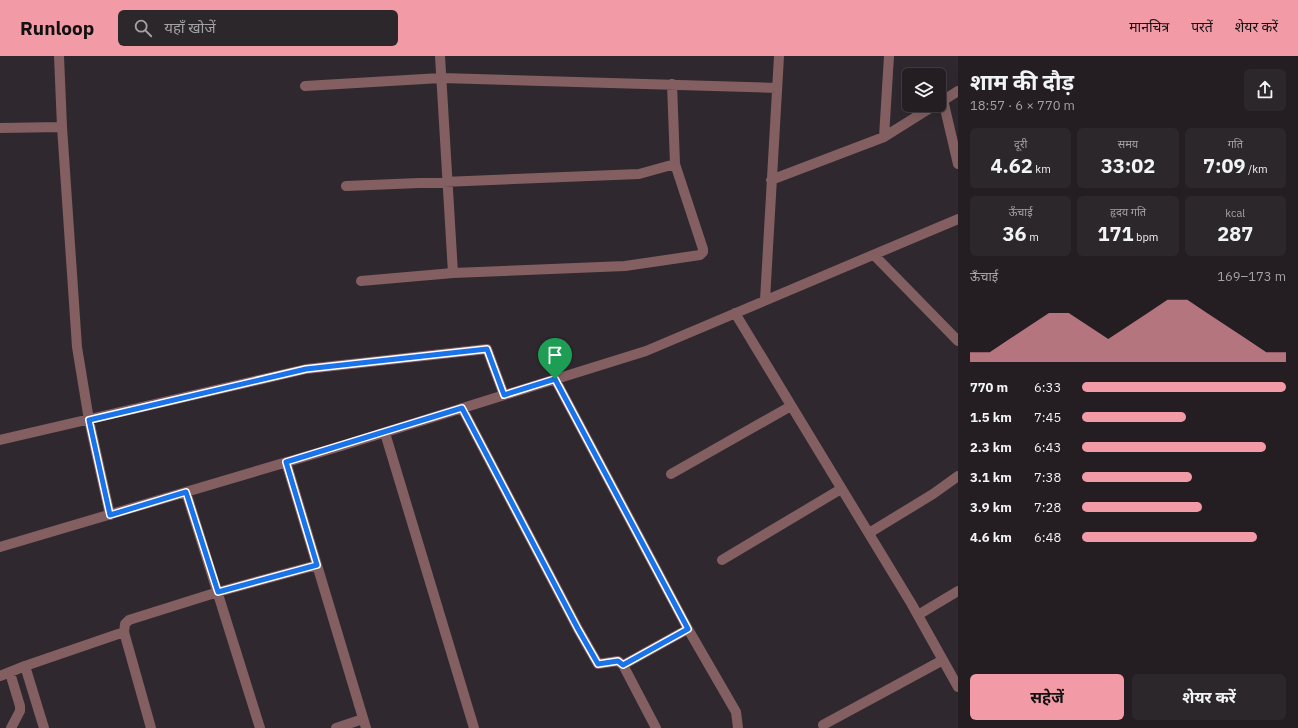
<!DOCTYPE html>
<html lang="hi">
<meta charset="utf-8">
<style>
:root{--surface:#241e23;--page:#2c272b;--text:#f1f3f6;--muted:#a3a2a6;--line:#413c41;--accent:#f39aa7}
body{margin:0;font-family:"IBM Plex Sans","Noto Sans Devanagari",sans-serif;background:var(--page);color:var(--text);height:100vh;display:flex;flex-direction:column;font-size:15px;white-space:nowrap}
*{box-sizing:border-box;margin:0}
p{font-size:13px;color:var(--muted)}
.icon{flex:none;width:22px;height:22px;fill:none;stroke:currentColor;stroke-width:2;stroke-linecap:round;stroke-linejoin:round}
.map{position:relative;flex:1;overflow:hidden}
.sheet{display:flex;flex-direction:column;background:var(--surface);width:340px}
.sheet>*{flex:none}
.fabs{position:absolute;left:902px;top:12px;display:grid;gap:8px}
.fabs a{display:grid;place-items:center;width:44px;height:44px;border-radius:6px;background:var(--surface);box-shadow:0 4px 16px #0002,0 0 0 1px var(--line);font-size:20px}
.pin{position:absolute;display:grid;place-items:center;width:34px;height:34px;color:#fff;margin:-41px -17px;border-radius:50% 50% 50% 0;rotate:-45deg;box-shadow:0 0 4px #0007}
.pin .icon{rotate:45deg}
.round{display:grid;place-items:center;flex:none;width:42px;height:42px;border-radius:6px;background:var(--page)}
.summary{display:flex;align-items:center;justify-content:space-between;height:68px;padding:0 12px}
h1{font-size:22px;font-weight:700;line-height:30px}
.metrics{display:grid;grid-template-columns:repeat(3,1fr);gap:6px;height:68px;padding:4px 12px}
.metrics div{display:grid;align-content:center;border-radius:6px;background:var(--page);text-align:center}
.metrics b{font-size:20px;font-weight:700}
.metrics small{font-size:11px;font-weight:400}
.metrics p{font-size:11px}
.chart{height:112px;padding:8px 12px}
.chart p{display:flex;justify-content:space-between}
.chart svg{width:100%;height:72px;margin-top:4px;fill:var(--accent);opacity:.7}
.action{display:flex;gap:8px;margin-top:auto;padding:8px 12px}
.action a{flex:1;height:46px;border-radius:6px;background:var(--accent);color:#111;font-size:16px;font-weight:700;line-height:46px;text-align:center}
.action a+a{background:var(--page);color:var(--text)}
ul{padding:0 12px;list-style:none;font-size:13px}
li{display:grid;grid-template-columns:64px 48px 1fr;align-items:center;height:30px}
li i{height:10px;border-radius:5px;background:var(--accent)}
header{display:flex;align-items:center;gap:24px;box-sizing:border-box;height:56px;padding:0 20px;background:var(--accent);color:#111}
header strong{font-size:19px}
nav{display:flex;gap:22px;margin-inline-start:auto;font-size:14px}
.search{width:280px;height:36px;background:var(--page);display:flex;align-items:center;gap:10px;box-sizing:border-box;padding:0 14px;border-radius:6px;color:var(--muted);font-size:15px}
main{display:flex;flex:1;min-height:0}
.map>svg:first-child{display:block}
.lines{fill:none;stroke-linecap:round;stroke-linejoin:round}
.minor{stroke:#835f61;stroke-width:10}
.route-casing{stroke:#fff;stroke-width:8}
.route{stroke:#1a73e8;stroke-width:5}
</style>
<header>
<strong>Runloop</strong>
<div class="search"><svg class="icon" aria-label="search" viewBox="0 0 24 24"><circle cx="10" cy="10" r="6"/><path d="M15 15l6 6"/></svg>यहाँ खोजें</div>
<nav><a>मानचित्र</a><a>परतें</a><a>शेयर करें</a></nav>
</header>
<main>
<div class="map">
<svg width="958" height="672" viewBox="0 0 958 672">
<rect width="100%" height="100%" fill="#30282f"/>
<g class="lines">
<path class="minor" d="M59,0L62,71
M440,0L453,217
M305,30L441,22L777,32
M943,44L958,108
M939,47L958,35
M0,72L62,71L77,291L89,364L110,459
M884,81L889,0
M771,124L884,81L935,49
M346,130L639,118L675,108L672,28
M874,199L958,285
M361,225L453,217L625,210L700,199L703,196V193L675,108
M765,244L779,0
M735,257L911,547L958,631
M555,323L688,573L736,656L738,672
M462,352L578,573L598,608L618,605L623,609L656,672
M385,377L474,672
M0,384L306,313L487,293L504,339
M286,406L366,672
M671,418L791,350
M186,436L260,672
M869,477L933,438L958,420
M0,491L341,390L646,295L958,163
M722,504L841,433
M918,559L958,535
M623,609L688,573
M25,610L124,576
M10,617L20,650V655L11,672
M0,620L25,610L44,672
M823,669L943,604
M151,672L124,576L125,568L129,564L218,536L317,509
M336,672L363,663"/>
</g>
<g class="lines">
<defs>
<path id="route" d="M487,293L504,339L555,323L688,573L623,609L618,605L598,608L578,573L462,352L286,406L317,509L218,536L186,436L110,459L89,364L306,313Z"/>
</defs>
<use href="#route" class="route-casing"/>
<use href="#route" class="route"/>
</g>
</svg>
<div class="fabs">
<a><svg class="icon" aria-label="layers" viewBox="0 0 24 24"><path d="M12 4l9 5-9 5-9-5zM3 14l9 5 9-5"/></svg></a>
</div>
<div class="pin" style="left:555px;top:323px;background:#1e9e55"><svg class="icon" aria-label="arrive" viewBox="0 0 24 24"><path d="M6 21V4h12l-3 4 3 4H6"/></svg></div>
</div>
<section class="sheet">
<div class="summary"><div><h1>शाम की दौड़</h1><p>18:57 · 6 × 770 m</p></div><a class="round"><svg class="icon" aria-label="share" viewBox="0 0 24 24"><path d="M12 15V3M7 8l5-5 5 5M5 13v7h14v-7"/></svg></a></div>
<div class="metrics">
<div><p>दूरी</p><b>4.62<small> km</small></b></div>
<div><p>समय</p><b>33:02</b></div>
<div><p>गति</p><b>7:09<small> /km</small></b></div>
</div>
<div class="metrics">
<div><p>ऊँचाई</p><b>36<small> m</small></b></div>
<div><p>हृदय गति</p><b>171<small> bpm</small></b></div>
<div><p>kcal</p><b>287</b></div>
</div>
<div class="chart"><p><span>ऊँचाई</span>169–173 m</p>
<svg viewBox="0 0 160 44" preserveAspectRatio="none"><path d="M0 44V38L10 38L20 30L30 22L40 14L50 14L60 22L70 30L80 22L90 14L100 6L110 6L120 14L130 22L140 30L150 38L160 38V44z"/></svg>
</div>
<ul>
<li><b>770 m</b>6:33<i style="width:100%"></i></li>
<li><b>1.5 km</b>7:45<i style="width:51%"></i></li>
<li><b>2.3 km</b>6:43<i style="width:90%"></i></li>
<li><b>3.1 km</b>7:38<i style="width:54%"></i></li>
<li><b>3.9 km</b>7:28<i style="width:59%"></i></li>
<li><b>4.6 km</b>6:48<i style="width:86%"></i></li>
</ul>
<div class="action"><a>सहेजें</a><a>शेयर करें</a></div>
</section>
</main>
